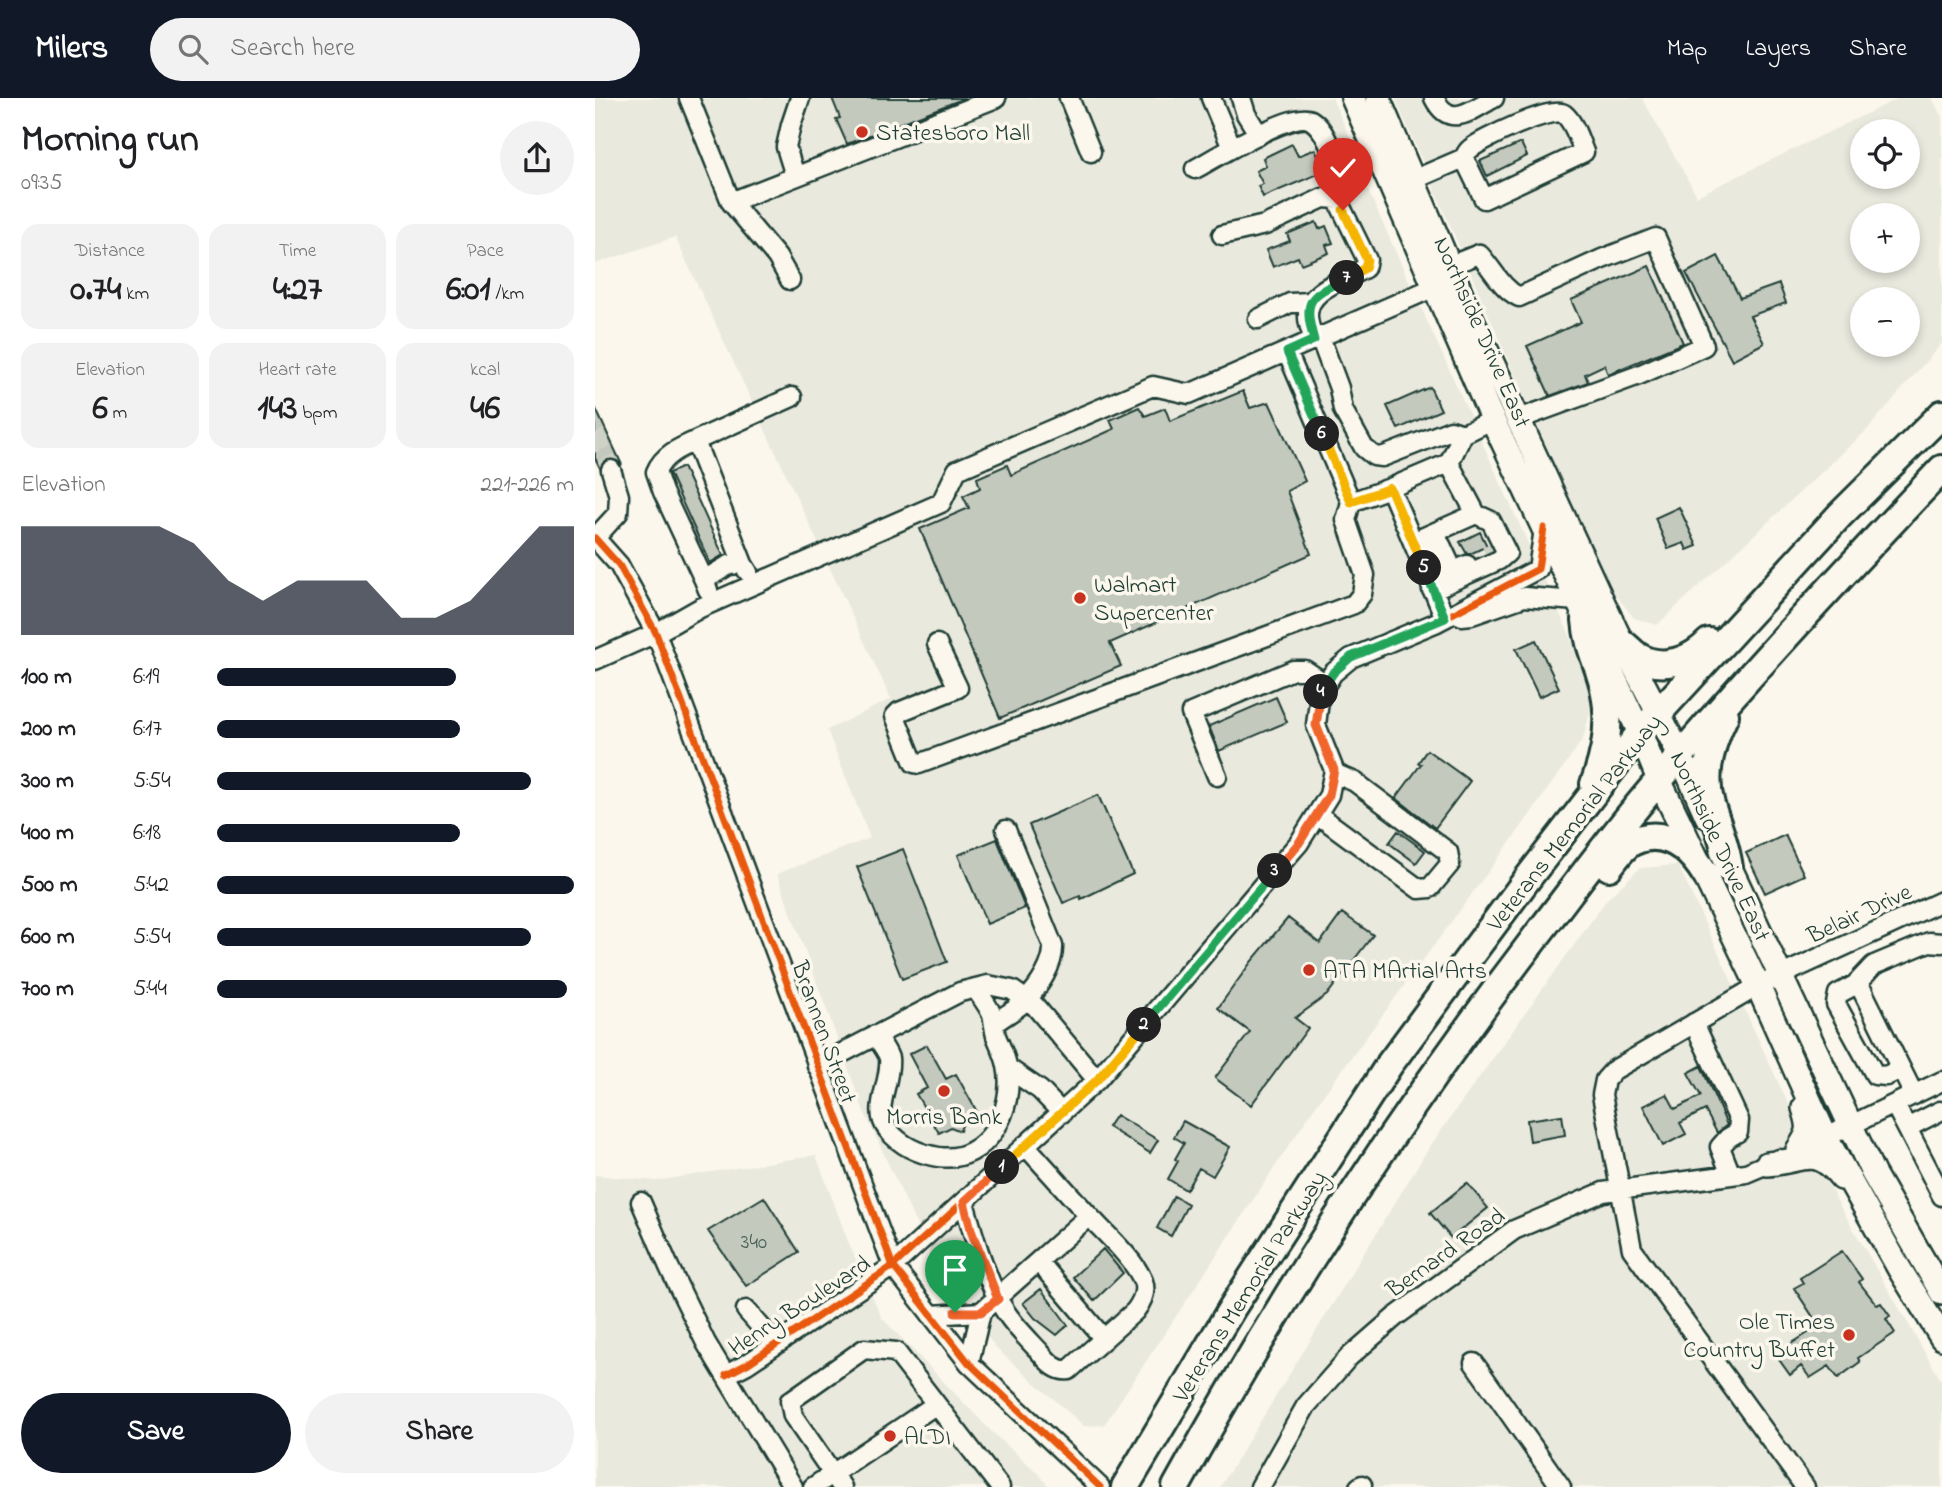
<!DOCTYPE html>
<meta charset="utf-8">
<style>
:root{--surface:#fff;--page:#f2f2f2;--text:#202124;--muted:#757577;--accent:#111827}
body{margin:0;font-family:"Indie Flower",sans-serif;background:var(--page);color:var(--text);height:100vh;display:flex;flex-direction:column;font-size:26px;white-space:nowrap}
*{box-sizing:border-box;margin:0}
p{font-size:23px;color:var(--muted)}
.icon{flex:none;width:38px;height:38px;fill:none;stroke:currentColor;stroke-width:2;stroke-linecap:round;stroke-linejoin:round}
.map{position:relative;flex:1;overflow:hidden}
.panel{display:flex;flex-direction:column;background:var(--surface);width:595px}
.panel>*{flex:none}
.buttons{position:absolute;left:1255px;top:21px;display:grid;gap:14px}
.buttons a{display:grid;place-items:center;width:70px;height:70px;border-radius:50%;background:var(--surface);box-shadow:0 4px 10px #0003;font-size:35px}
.pin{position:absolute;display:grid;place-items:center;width:60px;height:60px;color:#fff;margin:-72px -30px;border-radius:50% 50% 50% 0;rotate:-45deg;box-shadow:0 0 7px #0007}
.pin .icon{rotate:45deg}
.km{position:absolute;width:35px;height:35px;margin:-18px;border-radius:50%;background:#222;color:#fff;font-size:19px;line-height:35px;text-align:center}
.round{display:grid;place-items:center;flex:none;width:74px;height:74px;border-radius:37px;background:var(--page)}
.head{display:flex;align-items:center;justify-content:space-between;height:119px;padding:0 21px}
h1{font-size:38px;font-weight:700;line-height:52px}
.stats{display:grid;grid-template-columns:repeat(3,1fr);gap:10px;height:119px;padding:7px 21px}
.stats div{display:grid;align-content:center;border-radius:18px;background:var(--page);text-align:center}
.stats b{font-size:35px;font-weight:700}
.stats small{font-size:19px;font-weight:400}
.stats p{font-size:19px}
.chart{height:196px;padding:14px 21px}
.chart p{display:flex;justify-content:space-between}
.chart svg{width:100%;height:126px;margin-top:7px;fill:var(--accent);opacity:.7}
.action{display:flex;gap:14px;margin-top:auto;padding:14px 21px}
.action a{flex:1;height:80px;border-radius:42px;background:var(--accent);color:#fff;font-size:28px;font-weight:700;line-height:80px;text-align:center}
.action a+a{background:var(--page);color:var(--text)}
ul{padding:0 21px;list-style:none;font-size:23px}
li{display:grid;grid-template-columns:112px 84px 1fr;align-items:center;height:52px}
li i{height:18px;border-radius:9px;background:var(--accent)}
header{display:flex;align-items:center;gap:42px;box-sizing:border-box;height:98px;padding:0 35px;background:var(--accent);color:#fff}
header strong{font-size:33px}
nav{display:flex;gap:38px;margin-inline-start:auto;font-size:24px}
.search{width:490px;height:63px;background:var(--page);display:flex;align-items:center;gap:18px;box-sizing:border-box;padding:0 24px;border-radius:38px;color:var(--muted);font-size:26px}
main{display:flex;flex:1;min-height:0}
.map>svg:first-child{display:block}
.built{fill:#eae9de;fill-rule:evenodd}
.building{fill:#c4c9be;stroke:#1f3d34;stroke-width:2}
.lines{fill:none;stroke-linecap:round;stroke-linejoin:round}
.minor-tunnel{stroke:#cfd2c7;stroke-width:18;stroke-dasharray:18 9;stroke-linecap:butt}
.minor-casing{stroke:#1f3d34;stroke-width:23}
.major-casing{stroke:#1f3d34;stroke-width:28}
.highway-casing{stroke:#1f3d34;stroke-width:32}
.minor{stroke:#fbf7ec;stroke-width:18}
.major{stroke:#fbf7ec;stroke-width:23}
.highway{stroke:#fbf7ec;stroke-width:26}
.cycleway-casing{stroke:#fbf7ec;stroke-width:11}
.cycleway{stroke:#e8590c;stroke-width:7}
.split-1-casing{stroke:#fff;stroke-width:14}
.split-2-casing{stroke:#fff;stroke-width:14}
.split-3-casing{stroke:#fff;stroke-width:14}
.split-4-casing{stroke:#fff;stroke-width:14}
.split-5-casing{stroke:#fff;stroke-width:14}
.split-6-casing{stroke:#fff;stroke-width:14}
.split-7-casing{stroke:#fff;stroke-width:14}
.split-8-casing{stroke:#fff;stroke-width:14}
.split-1{stroke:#f0652b;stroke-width:9}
.split-2{stroke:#f5b400;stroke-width:9}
.split-3{stroke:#22a559;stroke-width:9}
.split-4{stroke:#f0652b;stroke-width:9}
.split-5{stroke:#22a559;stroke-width:9}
.split-6{stroke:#f5b400;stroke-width:9}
.split-7{stroke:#22a559;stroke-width:9}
.split-8{stroke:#f5b400;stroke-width:9}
.poi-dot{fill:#c8321e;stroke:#fbf7ec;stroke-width:2.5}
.labels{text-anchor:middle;stroke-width:7;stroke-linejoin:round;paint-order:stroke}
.number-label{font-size:21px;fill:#486056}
.poi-label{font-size:24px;fill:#1f3d34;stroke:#fbf7ec;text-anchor:start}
.street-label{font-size:24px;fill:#1f3d34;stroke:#fbf7ec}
</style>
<header>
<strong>Milers</strong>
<div class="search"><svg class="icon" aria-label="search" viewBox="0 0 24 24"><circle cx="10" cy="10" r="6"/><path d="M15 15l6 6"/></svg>Search here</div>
<nav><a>Map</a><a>Layers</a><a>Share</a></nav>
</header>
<main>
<section class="panel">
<div class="head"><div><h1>Morning run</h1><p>09:35</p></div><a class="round"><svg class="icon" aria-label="share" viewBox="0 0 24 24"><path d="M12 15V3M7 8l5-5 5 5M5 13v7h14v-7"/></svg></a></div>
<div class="stats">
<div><p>Distance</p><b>0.74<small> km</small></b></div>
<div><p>Time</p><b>4:27</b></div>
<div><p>Pace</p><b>6:01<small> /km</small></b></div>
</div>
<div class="stats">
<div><p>Elevation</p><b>6<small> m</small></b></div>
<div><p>Heart rate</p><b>143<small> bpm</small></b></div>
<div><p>kcal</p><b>46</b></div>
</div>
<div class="chart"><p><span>Elevation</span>221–226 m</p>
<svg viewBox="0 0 160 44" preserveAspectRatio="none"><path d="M0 44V6L10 6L20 6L30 6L40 6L50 12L60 25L70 32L80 25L90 25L100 25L110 38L120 38L130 32L140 19L150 6L160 6V44z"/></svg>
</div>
<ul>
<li><b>100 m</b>6:19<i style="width:67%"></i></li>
<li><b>200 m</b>6:17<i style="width:68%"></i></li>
<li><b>300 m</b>5:54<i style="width:88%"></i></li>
<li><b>400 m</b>6:18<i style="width:68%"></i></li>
<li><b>500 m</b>5:42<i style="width:100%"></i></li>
<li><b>600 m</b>5:54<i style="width:88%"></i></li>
<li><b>700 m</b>5:44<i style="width:98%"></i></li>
</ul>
<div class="action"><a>Save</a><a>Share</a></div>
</section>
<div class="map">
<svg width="1347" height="1389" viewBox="0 0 1347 1389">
<rect width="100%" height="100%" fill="#fbf7ec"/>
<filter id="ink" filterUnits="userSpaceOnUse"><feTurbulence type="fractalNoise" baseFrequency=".0143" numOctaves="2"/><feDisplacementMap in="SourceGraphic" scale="14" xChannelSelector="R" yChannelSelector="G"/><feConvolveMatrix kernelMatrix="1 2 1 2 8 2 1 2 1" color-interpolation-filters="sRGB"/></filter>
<g filter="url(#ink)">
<path class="built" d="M0,0H737L759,49L765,75L995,582L997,607L988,641L927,728L719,1010L509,1327L489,1328L403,1252L348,1184L268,1011L182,776L275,740L232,632L296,601L80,139L0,166Z
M800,0H1047L1102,98L1304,0H1337L1347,19V245L1271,333L1062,527L1039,520L1016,491L940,324ZM1267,33H1312V79H1267ZM1267,117H1312V163H1267ZM1267,201H1312V247H1267Z
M1083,767L1190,999L1242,1103L1347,1284V1389H625L835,1048L1012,801L1045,770Z
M221,1057L254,1146L287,1220L397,1334L443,1375L454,1389H0V1077L61,1083Z"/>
<path class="building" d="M237,0H370L252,46L241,21L245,20Z
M926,45L932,58L892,78L885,63Z
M697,46L703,58L720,51L730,73L668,99L663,88L668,86L661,73L671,68L668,60Z
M721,124L724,131L731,128L738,145L731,147L734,155L706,166L703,159L678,169L671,152L695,143L692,136Z
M1123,158L1145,200L1184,186L1191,205L1155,218L1169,245L1137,262L1091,175Z
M1054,168L1088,245L1013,276L1009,267L990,276L993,284L955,298L932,248L986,224L976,202Z
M835,289L846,312L803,331L792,308Z
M648,293L655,310L674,304L710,383L692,393L716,456L515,545L526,568L405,620L325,431L374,410L368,398L385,390L382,380L412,367L416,377L519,331L515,322L544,309L550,318L570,310L575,323Z
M0,309L27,367L19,361H13L7,365L5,370L0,360Z
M88,369L128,457L115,465L74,375Z
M1084,409L1102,448L1092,452L1089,445L1073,451L1060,420Z
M885,434L892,448L875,456H872L865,444Z
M941,542L964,590L944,599L921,551Z
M681,599L692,624L624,653L614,628Z
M832,652L875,683L840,730L801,700L826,666L823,665Z
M503,697L538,776L486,801L485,798L468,805L434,727Z
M803,733L830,753L821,765L794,745Z
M1190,737L1209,777L1170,795L1151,755Z
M402,741L430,810L392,826L363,757Z
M308,751L352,864L307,881L262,769Z
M747,815L778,837L732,897L700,920L713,930L656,1007L620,980L655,934L623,910L656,864L693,820L725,845Z
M332,947L351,981L361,976L382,1014L369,1022L365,1033L356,1029L344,1035L321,996L332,990L314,956Z
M1106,968L1132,1027L1122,1035L1110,1012L1085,1025L1091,1036L1068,1048L1048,1008L1072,996L1080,1011L1106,998L1093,975Z
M521,1017L563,1042L555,1055L513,1029Z
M967,1017L970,1037L935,1043L932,1022Z
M588,1023L635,1049L618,1078L604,1070L591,1092L573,1081L583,1063L580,1061L589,1045L579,1039Z
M872,1085L893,1110L856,1140L835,1115Z
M579,1098L593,1106L576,1138L562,1130Z
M169,1099L204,1154L151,1188L113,1133Z
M508,1151L528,1175L499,1203L478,1179Z
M1247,1153L1267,1181L1264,1184L1282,1207L1286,1205L1295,1218L1291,1221L1300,1235L1263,1260L1265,1264L1243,1280L1234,1268L1215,1280L1206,1268L1195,1277L1180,1256L1224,1228L1199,1190L1208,1185L1205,1180Z
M446,1191L473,1227L462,1237L440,1220L428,1205Z"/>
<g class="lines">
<path class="minor-tunnel" d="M0,335L16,372
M891,457L900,453"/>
<defs>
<path id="minor" d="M94,0L136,104L401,0
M474,0L496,54
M616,0L637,50
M646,0L651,16L664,37
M839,0C855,32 876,12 899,0
M600,71C618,61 699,12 716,22C727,29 732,42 737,53
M200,78L191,49L196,27L205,0
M818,82L869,60L889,101L989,54C984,42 979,24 969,16C958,7 885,42 875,51C872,53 870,58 869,60
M136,104L182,159L195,182
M627,137L670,127L728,100L742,101L772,162L770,170C750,182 711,191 713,219C713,227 717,235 719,242
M854,168L884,156C898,171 906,190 924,199L1007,161L1061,140L1109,248L1044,277L924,321
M663,221L695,205L715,204
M725,239L744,290L748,312L769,350L779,358L787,359L856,332L868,336L897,322
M100,343C84,350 68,357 61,374L68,394L109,482
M854,365L881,416
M795,390L850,520
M756,404L795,390L854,365L868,336
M0,440L24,467L61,535L298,1168L374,1265L505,1389
M0,440L23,415L24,398L16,372
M818,444L881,416L896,423L912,455L904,462L837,492
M838,444L835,452L842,470L860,473L872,467
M838,444L846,447L854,464L852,473
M148,466L100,343L197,299
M113,492L109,482L134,467L148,466L153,474
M867,518L877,517L929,499L982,503
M342,546L363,590L304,614L300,618L319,665L324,666L759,506L767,496L770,477L751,422L756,404L692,254
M0,562L61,535L105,510L346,405L362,372L558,288L594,296L849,185
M622,678L596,615L698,572H710L731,586
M722,716L824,791L835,790L855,766L853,754L760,684L739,675
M1263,884L1319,997
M1099,925L1144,1022L1143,1034L1133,1040L1125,1049L1136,1077
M399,926C409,917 422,912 431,902C444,889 459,866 458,848L411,732
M280,937C285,944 292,953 294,960C297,984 276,1012 293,1032C306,1048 324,1056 344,1059C392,1066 421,1011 412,968C410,957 405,948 401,938C399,931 399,924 397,917C393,907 386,899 380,890
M222,968L365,894L393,887L417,892L440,908L502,982
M413,970L445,992L467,1015
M1306,971L1291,978L1280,977L1241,906L1243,896L1260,887L1279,867L1334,844L1347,845
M1300,1007L1347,1098
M1312,1030L1345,1013
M1219,1045L1347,983
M46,1104L74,1169L111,1245L198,1389
M369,1104C378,1136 388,1171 403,1201C413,1221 429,1237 444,1253C452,1262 460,1274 474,1272L540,1213C547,1204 552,1194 548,1183C540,1162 510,1135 494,1118
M444,1164L509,1241
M151,1212L181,1246
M386,1214L494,1118L430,1047
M336,1217L386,1214L374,1265
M879,1265L966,1389
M131,1277L152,1266L298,1168L502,982L684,768L704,745L734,697L739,672L721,627L725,595L738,575L756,560L840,525L943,471L949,431
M218,1389L340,1307
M247,1389L198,1318L195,1303L269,1251L301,1254L405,1389
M665,1389L711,1308L754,1259L800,1219L919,1132L1008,1094L1151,1075L1184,1061
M764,1389L767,1387
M1210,1389L1037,1151L1007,997L1010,982L1019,972L1163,888L1347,803"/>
<path id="major" d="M758,0L894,314L1045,635L1064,682L1163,888L1231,1040L1305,1172L1347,1240
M783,0L875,217L1022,535L1085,657L1112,718
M1127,753L1278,1075L1347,1195
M1203,1052C1215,1034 1216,1031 1209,1010
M1172,1066C1208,1064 1219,1045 1247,1080"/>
<path id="highway" d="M991,522C993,551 1005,568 1010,595C1016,626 1010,658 999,686
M1027,545C1033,549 1038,555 1044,559C1068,573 1097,562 1114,544
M1130,617C1116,645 1107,677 1116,707C1123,729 1131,747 1134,770
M1014,769C1020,761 1028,749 1037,744C1070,728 1095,751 1111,777
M530,1389L637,1210L794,967L936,776L1045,635L1245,417L1347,316
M581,1389C687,1196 809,1011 943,836C983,784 1022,730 1066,680C1156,574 1251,472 1347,371"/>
</defs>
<use href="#minor" class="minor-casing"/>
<use href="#major" class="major-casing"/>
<use href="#highway" class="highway-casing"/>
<use href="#minor" class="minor"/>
<use href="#major" class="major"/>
<use href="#highway" class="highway"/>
<defs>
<path id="cycleway" d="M0,440L24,467L61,535L298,1168L374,1265L505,1389
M131,1277L152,1266L298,1168L502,982L684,768L704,745L734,697L739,672L721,627L725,595L738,575L756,560L840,525L943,471L949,430"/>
</defs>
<use href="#cycleway" class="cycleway-casing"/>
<use href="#cycleway" class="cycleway"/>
</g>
</g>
<g class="lines" filter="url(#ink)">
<defs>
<path id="split-1" d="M360,1214H386L403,1201L377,1135L369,1104L407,1069"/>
<path id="split-2" d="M407,1069L502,982L549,927"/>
<path id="split-3" d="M549,927L680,773"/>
<path id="split-4" d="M680,773L704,745L734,697L739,672L721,627L726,594"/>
<path id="split-5" d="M726,594L738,575L756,559L850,520L829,470"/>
<path id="split-6" d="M727,336L756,404L795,390L829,470"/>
<path id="split-7" d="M727,336L692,254L719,242C707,200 715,198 752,180"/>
<path id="split-8" d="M748,112L772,162L770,170L752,180"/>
</defs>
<use href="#split-1" class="split-1-casing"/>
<use href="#split-2" class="split-2-casing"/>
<use href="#split-3" class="split-3-casing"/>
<use href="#split-4" class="split-4-casing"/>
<use href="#split-5" class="split-5-casing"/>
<use href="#split-6" class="split-6-casing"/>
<use href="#split-7" class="split-7-casing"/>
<use href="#split-8" class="split-8-casing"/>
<use href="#split-1" class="split-1"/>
<use href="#split-2" class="split-2"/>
<use href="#split-3" class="split-3"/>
<use href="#split-4" class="split-4"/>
<use href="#split-5" class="split-5"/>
<use href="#split-6" class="split-6"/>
<use href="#split-7" class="split-7"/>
<use href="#split-8" class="split-8"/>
</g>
<g class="poi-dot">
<circle cx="267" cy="34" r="7"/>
<circle cx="485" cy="500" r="7"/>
<circle cx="714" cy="872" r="7"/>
<circle cx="349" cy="993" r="7"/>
<circle cx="1254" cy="1237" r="7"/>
<circle cx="295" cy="1338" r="7"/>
</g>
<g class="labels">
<g class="number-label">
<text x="159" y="1150">340</text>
</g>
<g class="poi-label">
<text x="281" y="42">Statesboro Mall</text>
<text x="499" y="494">Walmart<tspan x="499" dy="28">Supercenter</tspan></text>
<text x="728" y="880">ATA MArtial Arts</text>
<text x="349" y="1026" text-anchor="middle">Morris Bank</text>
<text x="1240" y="1231" text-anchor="end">Ole Times<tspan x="1240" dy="28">Country Buffet</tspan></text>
<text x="309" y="1346">ALDI</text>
</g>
<g class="street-label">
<text transform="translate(888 234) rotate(66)" y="8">Northside Drive East</text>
<text transform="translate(979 724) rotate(-52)" y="8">Veterans Memorial Parkway</text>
<text transform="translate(1126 748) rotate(65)" y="8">Northside Drive East</text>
<text transform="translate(1264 815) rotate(-25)" y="8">Belair Drive</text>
<text transform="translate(230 934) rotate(70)" y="8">Brannen Street</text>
<text transform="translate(850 1154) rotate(-35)" y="8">Bernard Road</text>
<text transform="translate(654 1188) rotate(-58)" y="8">Veterans Memorial Parkway</text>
<text transform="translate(204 1207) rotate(-33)" y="8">Henry Boulevard</text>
</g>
</g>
</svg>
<div class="buttons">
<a><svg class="icon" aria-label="locate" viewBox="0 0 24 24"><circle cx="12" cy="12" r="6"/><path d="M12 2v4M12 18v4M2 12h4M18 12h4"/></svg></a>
<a>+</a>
<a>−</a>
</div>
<div class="pin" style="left:360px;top:1214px;background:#1e9e55"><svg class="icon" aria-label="arrive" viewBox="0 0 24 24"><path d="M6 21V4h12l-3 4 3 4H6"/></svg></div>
<div class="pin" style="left:748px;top:112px;background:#d93025"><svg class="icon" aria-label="check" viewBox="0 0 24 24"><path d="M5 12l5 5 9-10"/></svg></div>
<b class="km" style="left:407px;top:1069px">1</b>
<b class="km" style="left:549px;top:927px">2</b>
<b class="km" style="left:680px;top:773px">3</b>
<b class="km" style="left:726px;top:594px">4</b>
<b class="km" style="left:829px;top:470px">5</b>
<b class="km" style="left:727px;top:336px">6</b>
<b class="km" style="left:752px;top:180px">7</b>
</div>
</main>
